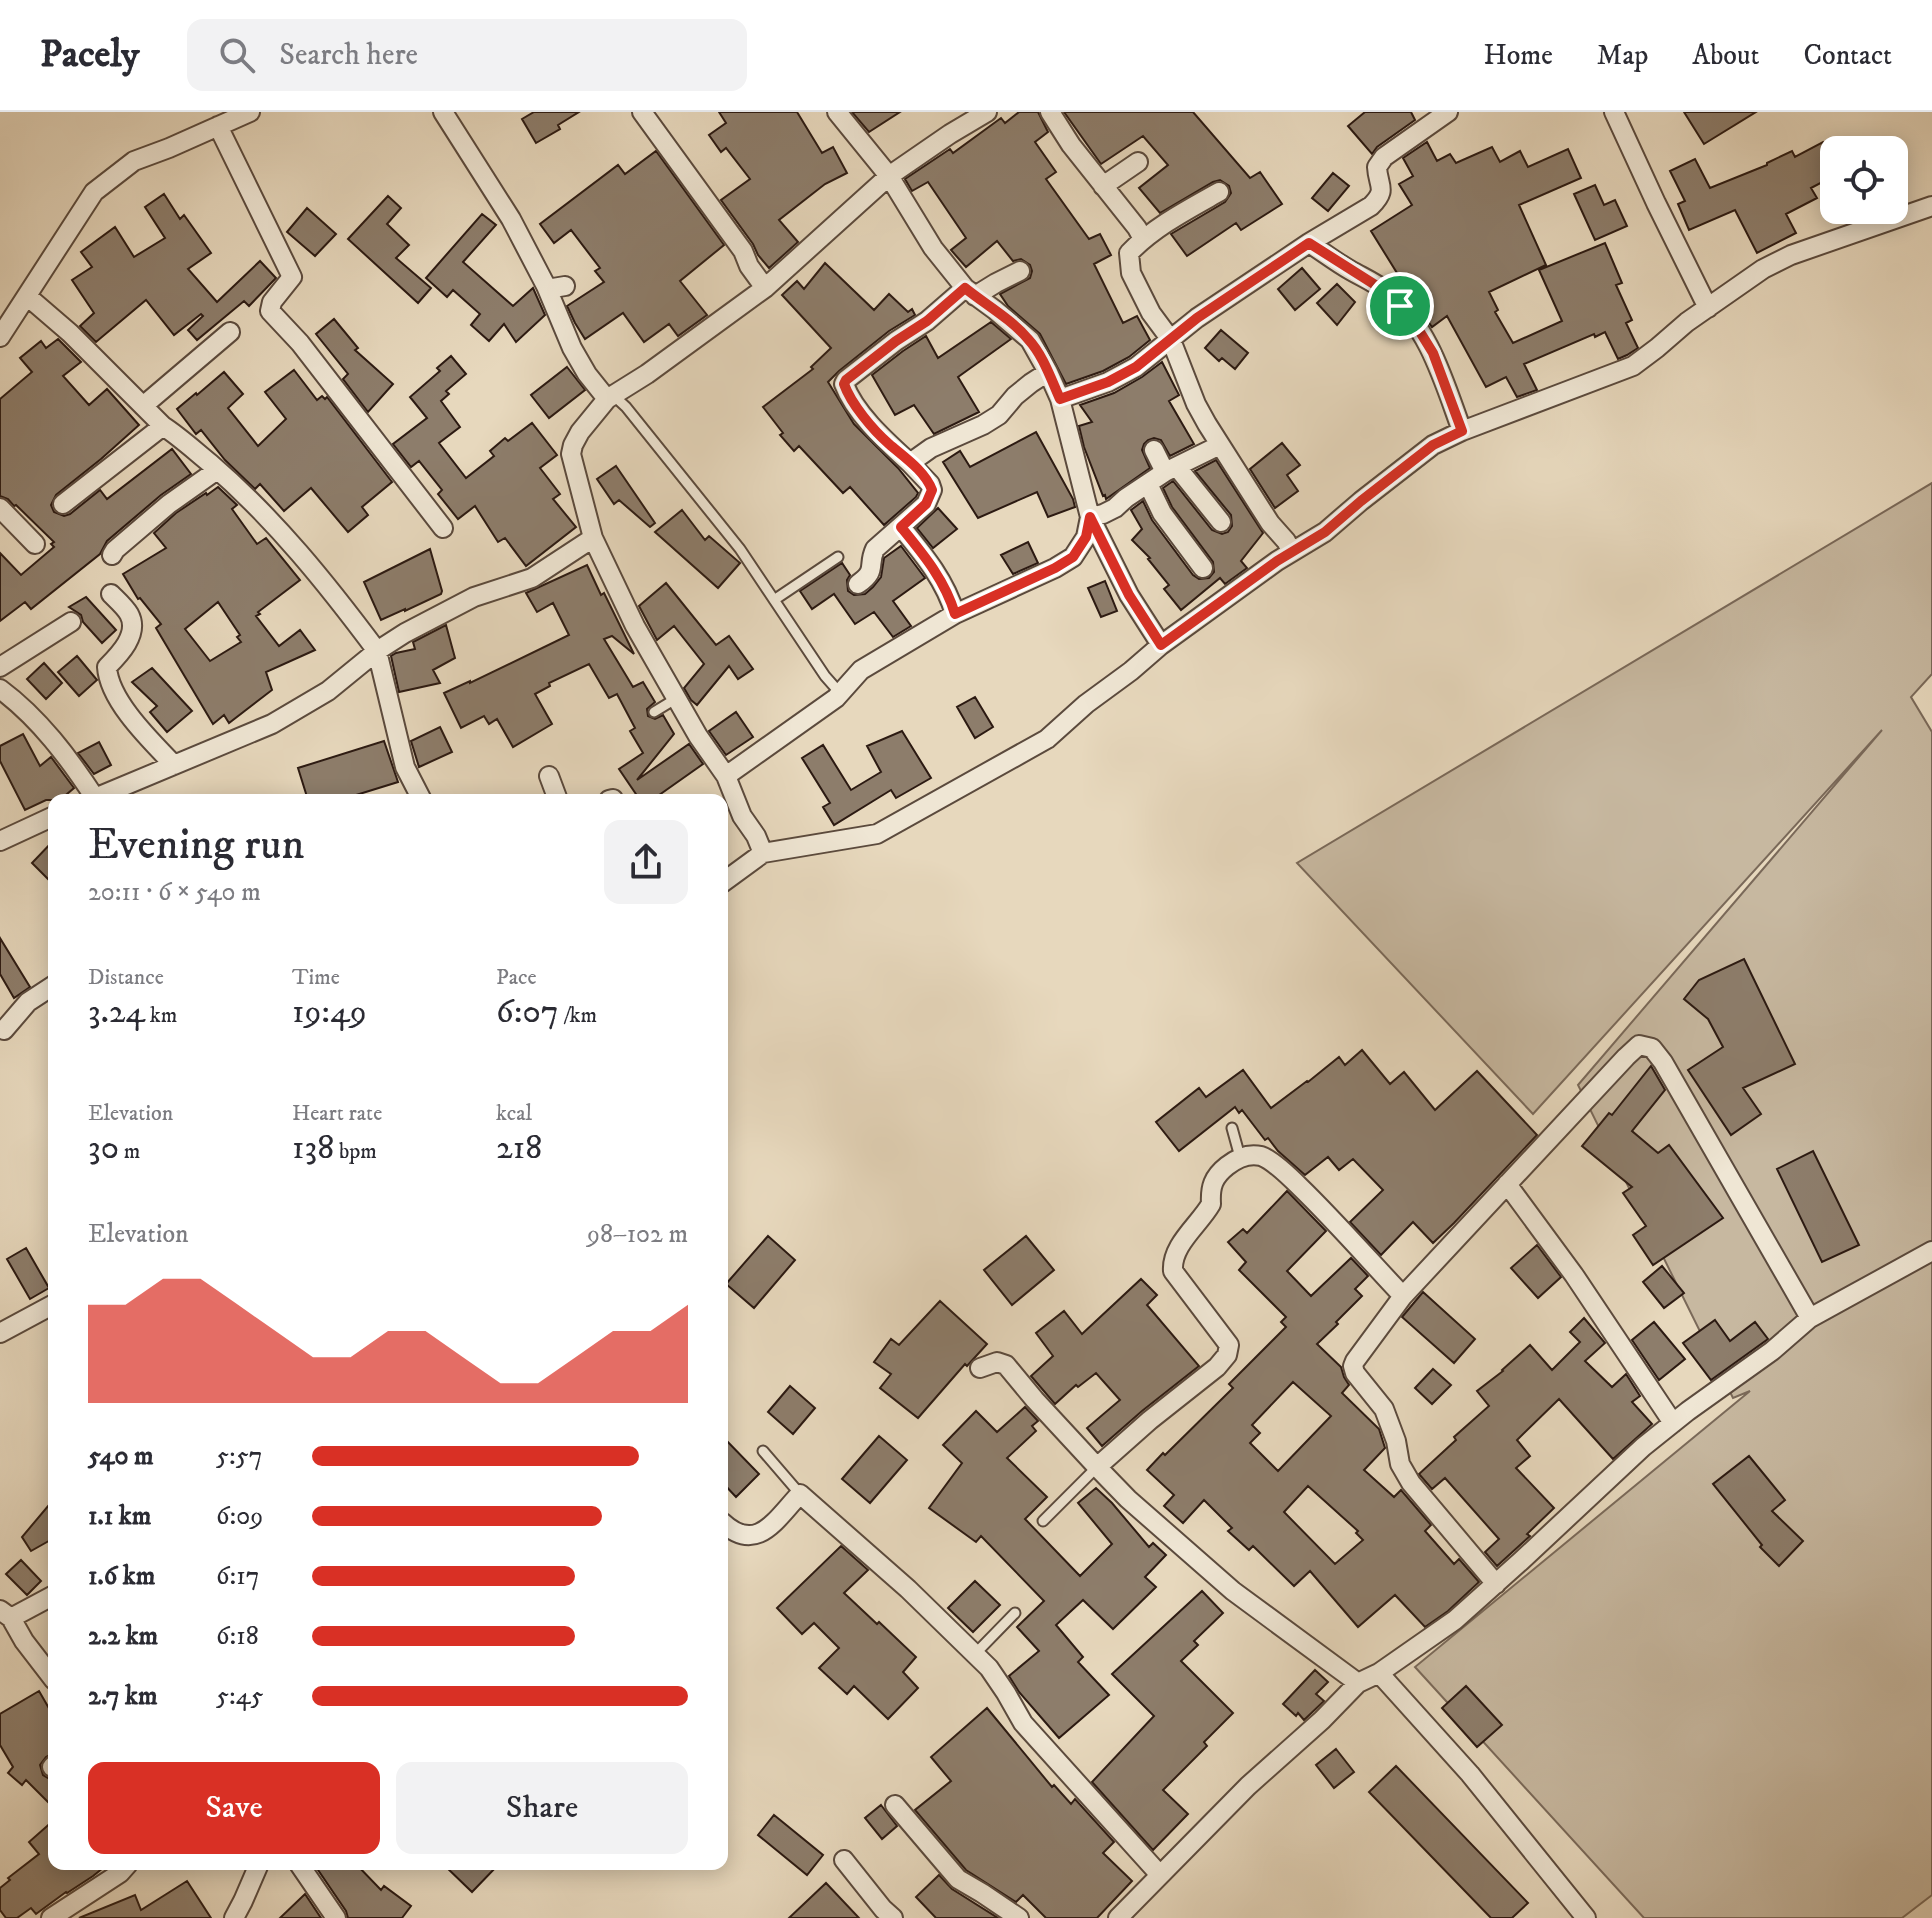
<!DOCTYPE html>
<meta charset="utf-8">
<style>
:root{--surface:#fff;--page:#f2f2f3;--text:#2b2b33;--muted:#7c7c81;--line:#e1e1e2;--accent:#d93025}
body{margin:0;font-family:"IM FELL DW Pica",serif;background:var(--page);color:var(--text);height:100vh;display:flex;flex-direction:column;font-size:30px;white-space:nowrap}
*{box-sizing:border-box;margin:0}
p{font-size:26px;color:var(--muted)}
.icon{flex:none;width:44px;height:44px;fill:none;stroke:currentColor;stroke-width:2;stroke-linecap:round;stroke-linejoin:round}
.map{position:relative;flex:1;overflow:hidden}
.panel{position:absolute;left:48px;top:682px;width:680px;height:1076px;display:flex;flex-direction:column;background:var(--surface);border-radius:16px;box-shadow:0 4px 20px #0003}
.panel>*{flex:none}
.controls{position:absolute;left:1820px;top:24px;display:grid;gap:16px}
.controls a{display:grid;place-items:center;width:88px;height:88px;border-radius:16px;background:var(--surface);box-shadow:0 4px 20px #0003;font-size:40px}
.pin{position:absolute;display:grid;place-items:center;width:68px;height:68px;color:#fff;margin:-34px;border:4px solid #fff;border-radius:50%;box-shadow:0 2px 8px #0007}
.round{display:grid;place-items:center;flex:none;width:84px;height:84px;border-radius:16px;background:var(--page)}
.overview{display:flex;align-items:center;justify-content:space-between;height:136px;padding:0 40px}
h1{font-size:44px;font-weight:600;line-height:60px}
.stats{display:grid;grid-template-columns:repeat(3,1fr);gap:12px;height:136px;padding:8px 40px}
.stats div{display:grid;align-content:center}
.stats b{font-size:34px;font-weight:600}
.stats small{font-size:22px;font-weight:400}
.stats p{font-size:22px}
.chart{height:224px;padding:16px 40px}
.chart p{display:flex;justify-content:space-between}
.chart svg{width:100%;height:144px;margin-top:8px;fill:var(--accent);opacity:.7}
.primary-button{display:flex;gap:16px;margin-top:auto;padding:16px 40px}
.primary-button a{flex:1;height:92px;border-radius:16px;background:var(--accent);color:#fff;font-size:32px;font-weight:600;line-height:92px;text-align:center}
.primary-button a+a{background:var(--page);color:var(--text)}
ul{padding:0 40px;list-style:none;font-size:26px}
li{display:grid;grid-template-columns:128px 96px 1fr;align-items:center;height:60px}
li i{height:20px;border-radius:10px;background:var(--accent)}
header{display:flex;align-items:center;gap:48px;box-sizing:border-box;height:112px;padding:0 40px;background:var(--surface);border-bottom:2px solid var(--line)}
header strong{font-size:38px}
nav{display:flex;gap:44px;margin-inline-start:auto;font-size:28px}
.search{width:560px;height:72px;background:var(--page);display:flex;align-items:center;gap:20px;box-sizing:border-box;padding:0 28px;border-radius:16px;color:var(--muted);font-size:30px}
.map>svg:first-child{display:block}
.green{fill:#c7b8a0;stroke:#7a6959;stroke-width:2}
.building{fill:#8d7d6b;stroke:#2c1a12;stroke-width:2;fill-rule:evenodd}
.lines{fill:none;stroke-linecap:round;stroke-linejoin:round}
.service-casing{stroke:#5b4a3d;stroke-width:13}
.minor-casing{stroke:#5b4a3d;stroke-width:22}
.service{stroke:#efe6d4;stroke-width:9}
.minor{stroke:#efe6d4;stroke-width:18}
.route-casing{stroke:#fff;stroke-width:16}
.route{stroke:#d93025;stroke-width:10}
</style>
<header>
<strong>Pacely</strong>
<div class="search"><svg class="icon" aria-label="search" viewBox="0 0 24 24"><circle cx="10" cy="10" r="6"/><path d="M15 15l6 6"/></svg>Search here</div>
<nav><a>Home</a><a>Map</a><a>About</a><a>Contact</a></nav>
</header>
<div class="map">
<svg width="1932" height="1806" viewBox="0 0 1932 1806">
<rect width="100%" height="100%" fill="#e7d8bd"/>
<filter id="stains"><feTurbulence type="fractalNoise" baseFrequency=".0025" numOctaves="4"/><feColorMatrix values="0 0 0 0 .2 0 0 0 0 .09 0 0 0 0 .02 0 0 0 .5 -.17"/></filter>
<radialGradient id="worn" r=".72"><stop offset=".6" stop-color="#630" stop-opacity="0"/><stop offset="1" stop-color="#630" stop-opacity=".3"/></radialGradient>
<path class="green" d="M1932,371V562L1911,585L1932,620V1783L1902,1806H1644L1415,1555L1750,1279L1733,1286L1578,973L1882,618L1533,1002L1297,751Z"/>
<path class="building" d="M534,0H579L558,13L560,17L536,31L522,7Z
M719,0H797L822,41L833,35L847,61L825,72L779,108L798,130L769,156L758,143L753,132L721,88L750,67L726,36L721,40L709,23L726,11Z
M852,0H900L869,20Z
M1019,0H1038L1048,20L1035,30L1056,60L1046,67L1089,127L1100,122L1111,143L1094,152L1123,211L1137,204L1150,228L1129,245L1103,259L1066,272L1040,222L1008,194L1000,182L1030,166L1032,159L1030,153L1021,147L1013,149L997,129L966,155L951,138L966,126L928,70L912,79L905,67L950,37L953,41L1001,6L1005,11Z
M1064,0H1193L1250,66L1260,60L1282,92L1241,118L1236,111L1187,144L1171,122L1225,90L1231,81L1229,74L1220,68L1213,70L1160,101L1139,76L1168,53L1143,24L1101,52Z
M1365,0H1411L1415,8L1377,35L1372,42L1348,14Z
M1684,0H1756L1704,32Z
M1427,30L1437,49L1450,42L1456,51L1492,35L1500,50L1520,39L1528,55L1568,37L1581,66L1519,93L1546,153L1489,180L1498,198L1495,200L1513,231L1562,209L1539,158L1605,131L1622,171L1616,173L1632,208L1626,211L1638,236L1627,243L1618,247L1605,220L1595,225L1594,222L1524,252L1537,278L1517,285L1506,265L1486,275L1447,204L1432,215L1411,186L1392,169L1390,165L1397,161L1371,119L1412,93L1399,72L1413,64L1403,46Z
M1823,30L1834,51V64L1811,76L1817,86L1786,102L1796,121L1757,141L1735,98L1689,118L1678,92L1685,89L1670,59L1695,47L1710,76L1767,53V51L1792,39L1795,45Z
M656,39L724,133L680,169L707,203L678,224L669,212L644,230L623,201L585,227L575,211L567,194L604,170L595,159L600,156L571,118L554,131L540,112L618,53L625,62Z
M1333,61L1349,74L1328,99L1312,86Z
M1595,73L1604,93L1615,88L1627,114L1595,128L1574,82Z
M164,82L180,107L184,103L211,141L188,157L217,190L260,149L276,166L249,194L244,189L197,228L188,218L203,204L201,202L174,223L146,188L96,230L80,214L94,201L72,168L92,155L81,140L115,115L134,145L165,126L145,95Z
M388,84L401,96L387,112L409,133L396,146L431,176L418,191L348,127Z
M307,96L336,122L315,144L287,120Z
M482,102L496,113L463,150L513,194L533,176L545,203L516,230L504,212L489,229L471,213L480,202L453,178L447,185L426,166Z
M825,151L874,198L889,182L908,200L912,197L915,203L889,219L839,259L828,270L854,312L898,356L918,381L916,385L884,413L850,375L843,381L799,334L794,339L780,323L783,321L763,295L813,257L811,255L831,236L782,183L797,169L804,177Z
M1302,156L1320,177L1295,198L1278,177Z
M1337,172L1355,190L1337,213L1317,191Z
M334,207L358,236L355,238L393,272L368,300L343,267L348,262L316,222Z
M991,210L1011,227L958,265L979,300L934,322L914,293L895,303L872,263L903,239L926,224L938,246Z
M1221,218L1248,241L1235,257L1222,246L1219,249L1205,236Z
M58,227L81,250L63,264L89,293L107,277L139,313L101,347L56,383L51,393L54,400L64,404L70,402L100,378L107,387L172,337L191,362L161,383L107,429L100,442L31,497L25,490L0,509V441L21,463L54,435L51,432L54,430L16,393L14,394L8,387L0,384V287L32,260L20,246L41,229L46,236Z
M451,244L466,262L446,279L449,282L441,289L460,315L439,331L466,366L494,344L490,339L505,326L508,329L532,311L557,343L540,356L560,382L553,387L576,415L526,454L505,426L498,430L475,394L458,407L438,382L442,378L419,349L411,355L393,332L427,306L410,285L440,259L437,256Z
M1162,250L1179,283L1169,289L1194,332L1170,344L1161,328L1154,326L1148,328L1144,332L1142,338L1150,356L1106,387L1105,383L1103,384L1084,335L1079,314L1092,310L1080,293L1114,281L1142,265Z
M567,255L585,278L549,306L531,283Z
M294,258L317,288L322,284L325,287L327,285L392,370L362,395L368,403L348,420L311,376L284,399L260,372L255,377L225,348L201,318L196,322L177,297L196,281L197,283L224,260L243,282L228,296L258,334L286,307L265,280Z
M1036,320L1073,387L1075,395L1048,405L1037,380L978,406L943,350L960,339L970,355Z
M1282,331L1300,353L1287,363L1298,379L1275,396L1250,357Z
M1216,348L1263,421L1241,449L1247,456L1225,472L1220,466L1181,498L1164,477L1169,473L1148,447L1150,446L1132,428L1142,417L1131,398L1143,389L1152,408L1193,463L1199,467L1209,466L1214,460L1213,450L1172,395L1163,376L1173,369L1212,418L1222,422L1228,420L1232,414L1231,403L1195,359Z
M616,354L655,411L650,415L619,388L614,392L597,367Z
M218,375L237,393L232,397L257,432L266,426L300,468L258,500L260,502L256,504L279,534L300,518L315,538L266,560L272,578L229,611L224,603L213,612L156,516L161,512L140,486L138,487L123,462L166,436L154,421L176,401L206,381L207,383ZM218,490L240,523L237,525L241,530L210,549L185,517Z
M938,396L957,417L933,436L917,416Z
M682,398L705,428L709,424L740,451L718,476L655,420Z
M1028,430L1038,451L1013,462L1001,443Z
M901,434L925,466L893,489L911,514L893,525L874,500L855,512L834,482L812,497L800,479L842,451L850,463L847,468L848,479L854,483L865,482L873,475L881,465L884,446Z
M430,437L442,479L441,482L405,499V497L381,508L364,470Z
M587,453L601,483L604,481L634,542L612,524L604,527L633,575L643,570L655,590L647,597L648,604L655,607L663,603L674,622L637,668L689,632L703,652L652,688H640L619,657L643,641L630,619L635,616L617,582L609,586L589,552L549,571L550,574L535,582L552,612L513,635L497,607L489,612L484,604L461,616L444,581L470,569V571L569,523L553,491L537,500L526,481Z
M1105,469L1117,499L1101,505L1088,476Z
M666,471L716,533L729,524L753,557L738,567L729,554L697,593L691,588L684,576L704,552L674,514L657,528L639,494Z
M86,485L116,518L102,531L83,510L81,503L69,495Z
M446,513L455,546L433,558L440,571L399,580L391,544L396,541L415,537L413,530Z
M77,544L97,568L79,584L58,560Z
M44,551L62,571L46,587L27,567Z
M152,556L192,599L167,620L150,600L157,594L132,570Z
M975,585L993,615L975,626L957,595Z
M736,600L753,625L726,643L709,619Z
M440,615L452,640L419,655L411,629Z
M902,619L931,666L896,686L891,678L834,713L823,695L830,691L802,646L823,633L851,678L881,660L867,634Z
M23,622L40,654L51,645L74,676L60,688H46L25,698L0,649V634Z
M384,629L398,670L340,688H308L298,656Z
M99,630L111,653L94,662L78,641Z
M54,728V773L32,751Z
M0,826L30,875L14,886L0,862Z
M1744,847L1795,952L1743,976L1761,1002L1731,1023L1688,958L1723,935L1708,907L1684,887L1699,868Z
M1362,938L1390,972L1404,960L1435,998L1477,959L1537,1023L1454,1111L1433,1131L1413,1110L1381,1143L1350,1110L1383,1078L1353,1047L1339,1058L1328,1045L1305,1063L1278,1039L1268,1026L1265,1028L1242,998L1239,1001L1235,995L1179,1039L1156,1010L1199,976L1206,985L1243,958L1271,996L1307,969L1308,970L1339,945L1345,953Z
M1651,954L1665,978L1632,1019L1658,1041L1669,1033L1723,1106L1653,1153L1633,1123L1646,1114L1623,1081L1632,1075L1582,1034L1609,1001L1612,1003Z
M1813,1039L1859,1133L1822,1150L1777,1057Z
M1287,1079L1326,1119L1287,1159L1311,1184L1351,1146L1368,1164L1355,1177L1362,1184L1336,1210L1338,1212L1317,1232L1341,1255L1344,1265L1349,1273L1342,1281L1379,1317L1385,1336L1364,1358L1394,1385L1401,1378L1431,1413L1425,1419L1454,1452L1459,1447L1479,1470L1448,1499L1425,1515L1395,1483L1358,1515L1310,1459L1294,1474L1253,1434L1249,1438L1228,1419L1232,1416L1204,1388L1183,1411L1164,1394L1174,1383L1147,1358L1163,1341L1165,1343L1233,1276L1229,1272L1286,1215L1281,1210L1286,1205L1239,1158L1246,1150L1228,1130L1243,1117L1247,1121ZM1293,1270L1331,1304L1278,1359L1250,1331L1260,1321L1252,1313ZM1308,1374L1358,1419L1356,1421L1363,1428L1335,1452L1284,1400Z
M768,1124L795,1148L754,1196L726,1172Z
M1026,1124L1054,1158L1012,1193L984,1158Z
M1537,1133L1561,1165L1538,1186L1511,1156Z
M26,1136L49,1176L30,1187L7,1147Z
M1662,1154L1684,1181L1664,1196L1643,1170Z
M1141,1167L1157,1183L1147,1193L1199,1254L1142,1299L1102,1334L1087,1316L1120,1288L1096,1261L1078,1275L1076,1273L1055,1292L1031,1264L1053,1244L1036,1221L1064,1199L1082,1222Z
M1423,1180L1475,1227L1454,1251L1402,1205Z
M940,1189L987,1232L967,1254L965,1252L918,1306L880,1276L891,1262L874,1250L891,1227L899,1233Z
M1584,1206L1605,1231L1585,1249L1612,1275L1626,1262L1640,1284L1632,1290L1652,1312L1613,1347L1559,1287L1517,1328L1530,1344L1516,1356L1554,1396L1527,1422L1530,1424L1497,1454L1485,1440L1499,1427L1445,1366L1432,1377L1419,1362L1456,1328L1454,1325L1489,1294L1477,1279L1503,1259L1502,1258L1530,1233L1552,1258L1580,1230L1570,1220Z
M1715,1208L1730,1229L1755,1210L1768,1227L1711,1268L1683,1231Z
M1654,1210L1685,1247L1659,1268L1632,1228Z
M1433,1257L1451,1273L1432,1292L1415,1276Z
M790,1274L815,1296L793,1322L768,1300Z
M1025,1295L1038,1309L1032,1314L1036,1319L1007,1346L1047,1385L1025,1407L1080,1464L1112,1432L1078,1391L1096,1376L1112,1391L1149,1435L1153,1431L1166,1443L1145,1465L1156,1475L1113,1517L1083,1488L1056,1513L1083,1545L1078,1550L1109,1583L1059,1626L1019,1580L1009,1564L1039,1539L1017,1515L1044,1489L981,1424L976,1430L929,1396L962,1351L943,1333L976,1299L997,1320Z
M722,1324L759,1362L736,1385L722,1370Z
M879,1324L907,1348L870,1391L842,1367Z
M1749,1344L1785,1388L1772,1399L1803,1429L1779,1454L1760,1435L1762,1433L1713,1372Z
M54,1387V1426L31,1439L22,1425Z
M841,1434L868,1458L844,1481L877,1512L879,1510L916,1545L903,1560L918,1576L888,1607L854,1574L847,1582L819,1556L839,1536L814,1511L802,1522L777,1496Z
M21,1448L41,1469L27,1483L6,1462Z
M975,1469L1000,1493L973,1520L948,1496Z
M1202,1479L1223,1501L1194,1529L1198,1533L1181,1549L1233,1601L1204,1630L1207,1634L1163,1678L1188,1702L1153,1738L1092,1670L1154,1604L1112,1562Z
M1315,1558L1328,1570L1316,1582L1324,1589L1304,1608L1298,1601L1296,1604L1283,1592Z
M1466,1574L1502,1613L1477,1635L1442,1596Z
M39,1579L54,1605V1641L46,1645L40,1653L43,1663L48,1666L54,1667V1696L26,1668L22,1673L8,1661L13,1655L0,1633V1602Z
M987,1596L1052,1675L1054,1673L1071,1692L1075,1687L1114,1730L1103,1741L1132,1769L1097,1806H1046L1023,1783L1016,1790L966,1758L915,1698L951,1669L931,1645Z
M1336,1637L1354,1660L1334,1676L1316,1653Z
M1396,1654L1528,1791L1512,1806H1491L1369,1680Z
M881,1693L897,1714L882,1727L865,1706Z
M774,1703L823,1743L807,1763L758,1723Z
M54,1708V1752H108L93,1764L67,1781L66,1780L36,1802L31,1796L17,1806H6L0,1798V1776L10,1768L8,1766L39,1742L29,1730Z
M314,1752H356L381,1778L384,1774L411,1794L402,1806H348L346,1799Z
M443,1752H499L472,1780Z
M939,1763L952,1777L998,1806H936L916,1785Z
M187,1769L211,1806H79L135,1783L141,1798Z
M826,1771L859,1806H789Z
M305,1782L321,1806H280Z"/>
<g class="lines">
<defs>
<path id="service" d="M613,283L626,295L740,437L825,564L840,581
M774,488L838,445
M654,600L677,586
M1232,1016L1240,1045
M763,1339L800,1382
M1043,1409L1097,1355
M975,1542L1015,1501"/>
<path id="minor" d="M443,0L511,107L546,174
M642,0L743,139L749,154L765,176
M837,0L889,64L950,22L987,0
M1050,0L1071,33L1137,116L1143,127
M1614,0L1656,91L1708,196
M218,14L292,165L272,190L270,199L300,231L443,416
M1103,74L1138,50
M1219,80C1187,98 1154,115 1129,141L1131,161L1151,201L1171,228L1196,292L1207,312L1270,411L1286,429L1292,440
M1309,131C1323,140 1336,150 1350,158C1362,165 1376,171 1387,180C1429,215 1444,270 1462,319
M565,174L553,176L546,174L572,236L587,262L607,287
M965,176L927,209L896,229L846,268L844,272C855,302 887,330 910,351L931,336L983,313L999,303L1015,284L1031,271L1048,260
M27,184L70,221L163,314C180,325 195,339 211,352C275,407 327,472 377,539L405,521L474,485L532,466L593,426
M975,184L996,171L1020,159
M0,225L94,80L134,49L169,36L250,0
M1060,287L1108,270L1136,255L1197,206L1309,131L1371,94C1388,77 1378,75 1377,55L1384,45L1448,0
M143,294L230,220
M1154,338L1165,360
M1177,355L1221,410
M1148,372L1162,401L1203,456
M63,392L163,314
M0,396L35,432
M901,415C923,442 945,468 955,502
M112,443L115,438L169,392L217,358
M858,472C878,458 867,454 875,437L926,392L932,378L930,372L910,351
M111,482C117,488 125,495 129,502C140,522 119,543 107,555C109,589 151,629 174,653
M0,555L71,510
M0,577C39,606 69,646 95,686L91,688
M549,664L558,688
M726,664L836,586L861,558L955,502L1055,456L1073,445L1086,425L1090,405L1103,402L1115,396L1126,386L1165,360L1220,333
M96,688L95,686L272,612L328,579L377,539L405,655L422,688
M609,688L613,687
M0,729L54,704
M763,741L877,722L1047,627L1086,592L1131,559L1161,533L1277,449L1325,420L1361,389L1433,333L1462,319L1633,254L1657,236L1687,210L1763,157L1791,143L1932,94
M722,771L763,741L756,724L742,704L726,664L698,624L635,514L593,426L571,342L573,333L580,320L607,287L647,262L765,176L889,64L933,136L965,176L995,198L1030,228L1048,260L1060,287L1090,405L1129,483L1161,533
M4,918L28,890L54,873
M1507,1072L1574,1163L1673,1311
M0,1221L54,1192
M980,1256L997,1250L1006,1253L1035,1288L1097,1355
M722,1410C757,1443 776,1407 800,1382L908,1477L989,1556L1006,1581L1023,1611L1160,1763
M1496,1472L1411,1371L1400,1352L1396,1329L1384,1297L1355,1261L1353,1254L1355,1249L1403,1184L1626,945L1639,933L1652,936L1663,950L1810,1206
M0,1498L11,1506L24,1529L54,1568
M11,1506L54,1483
M1379,1561L1470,1662L1586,1806
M1358,1571L1233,1479L1128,1387L1097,1355L1150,1308L1217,1255L1227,1243L1229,1233L1173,1159C1171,1133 1199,1113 1211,1092C1210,1075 1213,1065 1227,1054C1237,1046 1248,1041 1261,1044C1273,1048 1291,1066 1300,1075C1336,1110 1369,1148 1403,1184
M52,1655L54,1653
M895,1693L958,1767L982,1781L1019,1806
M844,1748L883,1797L893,1806
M299,1752L336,1806
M51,1806L120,1761L128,1752
M234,1806L243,1789L259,1752
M1118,1806L1248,1674L1322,1608L1358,1571L1379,1561L1455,1508L1521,1449L1643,1335L1688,1299L1772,1239L1810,1206L1932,1139"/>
</defs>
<use href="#service" class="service-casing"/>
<use href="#minor" class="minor-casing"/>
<use href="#service" class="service"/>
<use href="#minor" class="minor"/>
</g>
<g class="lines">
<defs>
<path id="route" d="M1309,131L1388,181L1400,194L1417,215L1433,241L1462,319L1433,333L1361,389L1325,420L1277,449L1161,533L1129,483L1090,405L1086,425L1073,445L1055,456L955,502C945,468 923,442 901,415L926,392L932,378C925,359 904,345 889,332C873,318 851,292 844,272L846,268L896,229L927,209L965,176C986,193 1010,206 1028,227C1043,243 1051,267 1060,287L1108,270L1136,255L1197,206Z"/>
</defs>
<use href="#route" class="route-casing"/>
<use href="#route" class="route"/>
</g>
<rect width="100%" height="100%" filter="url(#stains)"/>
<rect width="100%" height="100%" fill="url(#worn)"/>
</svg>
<div class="controls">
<a><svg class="icon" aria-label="locate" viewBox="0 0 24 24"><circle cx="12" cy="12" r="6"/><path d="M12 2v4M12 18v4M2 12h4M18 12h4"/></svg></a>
</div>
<div class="pin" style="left:1400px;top:194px;background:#1e9e55"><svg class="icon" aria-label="arrive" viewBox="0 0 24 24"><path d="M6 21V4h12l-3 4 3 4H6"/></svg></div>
<section class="panel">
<div class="overview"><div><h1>Evening run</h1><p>20:11 · 6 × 540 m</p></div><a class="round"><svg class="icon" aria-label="share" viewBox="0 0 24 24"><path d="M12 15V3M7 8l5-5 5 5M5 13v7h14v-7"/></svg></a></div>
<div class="stats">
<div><p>Distance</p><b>3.24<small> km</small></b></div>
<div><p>Time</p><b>19:49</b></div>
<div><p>Pace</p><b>6:07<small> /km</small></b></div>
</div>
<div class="stats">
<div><p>Elevation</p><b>30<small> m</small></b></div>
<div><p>Heart rate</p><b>138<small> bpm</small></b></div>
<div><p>kcal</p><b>218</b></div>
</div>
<div class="chart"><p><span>Elevation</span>98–102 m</p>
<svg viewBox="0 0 160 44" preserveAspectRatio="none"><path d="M0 44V14L10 14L20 6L30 6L40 14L50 22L60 30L70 30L80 22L90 22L100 30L110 38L120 38L130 30L140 22L150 22L160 14V44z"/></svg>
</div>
<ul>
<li><b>540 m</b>5:57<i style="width:87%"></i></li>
<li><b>1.1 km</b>6:09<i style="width:77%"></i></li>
<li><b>1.6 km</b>6:17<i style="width:70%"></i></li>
<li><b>2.2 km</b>6:18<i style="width:70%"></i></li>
<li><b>2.7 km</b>5:45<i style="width:100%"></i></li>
</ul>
<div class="primary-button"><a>Save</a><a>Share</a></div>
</section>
</div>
